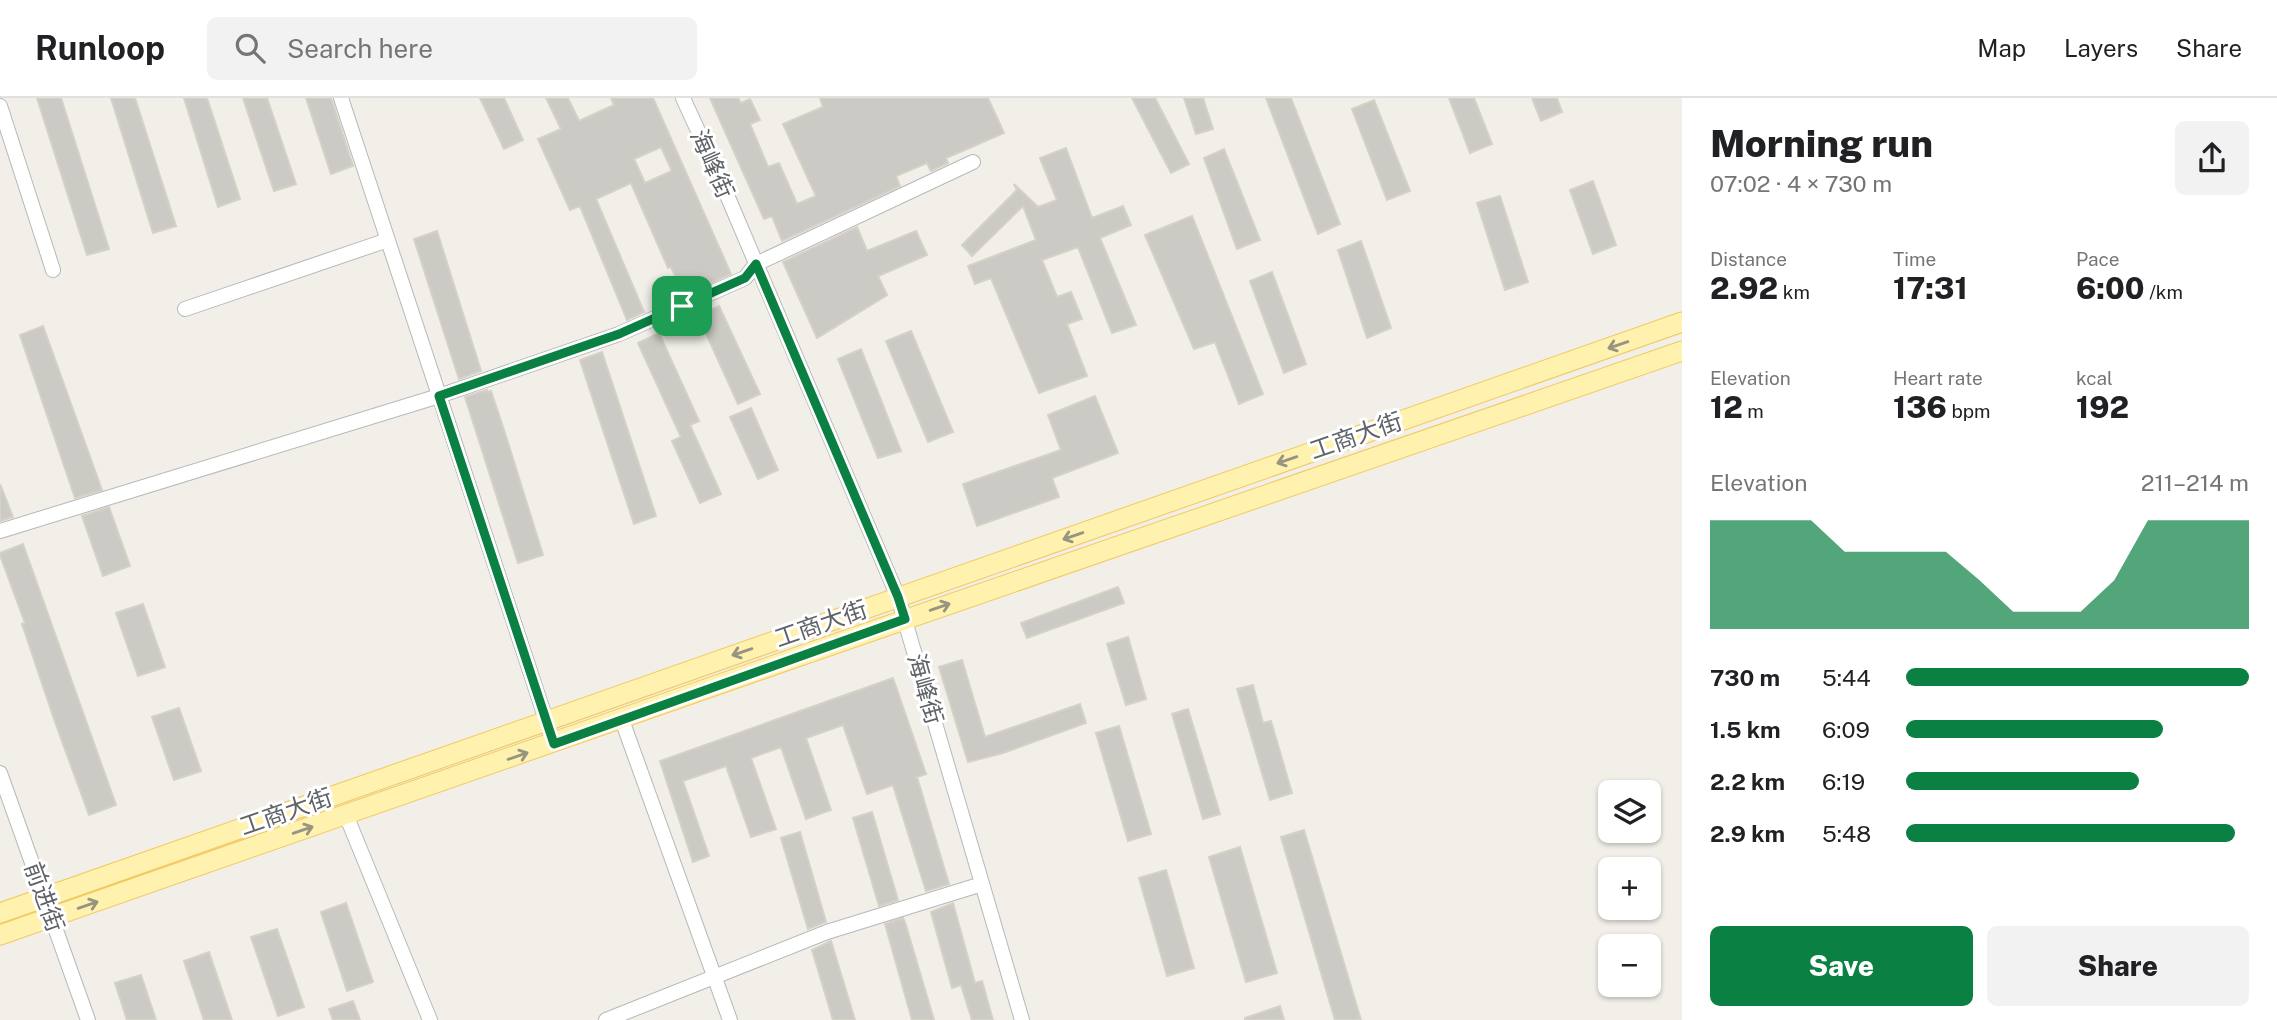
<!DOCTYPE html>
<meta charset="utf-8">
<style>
:root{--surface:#fff;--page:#f2f2f2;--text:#202124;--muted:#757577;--line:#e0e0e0;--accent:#0b8043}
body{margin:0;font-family:"Public Sans","Noto Sans SC",sans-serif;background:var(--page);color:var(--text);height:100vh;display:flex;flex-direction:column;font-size:26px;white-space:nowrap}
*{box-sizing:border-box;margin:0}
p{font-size:23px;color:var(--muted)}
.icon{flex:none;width:38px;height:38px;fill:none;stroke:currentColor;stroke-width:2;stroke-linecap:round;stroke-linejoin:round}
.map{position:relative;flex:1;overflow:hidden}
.side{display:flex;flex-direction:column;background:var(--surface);width:595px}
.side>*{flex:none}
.tools{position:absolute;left:1598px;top:682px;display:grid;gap:14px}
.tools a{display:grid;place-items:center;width:63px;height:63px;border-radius:10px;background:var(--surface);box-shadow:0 2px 5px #0004;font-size:35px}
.pin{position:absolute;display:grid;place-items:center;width:60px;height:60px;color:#fff;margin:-30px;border-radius:14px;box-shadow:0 4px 10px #0006}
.round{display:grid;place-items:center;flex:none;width:74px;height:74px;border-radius:10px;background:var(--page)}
.summary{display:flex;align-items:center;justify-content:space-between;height:119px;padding:0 28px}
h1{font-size:38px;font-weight:800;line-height:52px}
.metrics{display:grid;grid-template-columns:repeat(3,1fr);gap:10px;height:119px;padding:7px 28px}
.metrics div{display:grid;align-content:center}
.metrics b{font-size:30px;font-weight:800}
.metrics small{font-size:19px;font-weight:400}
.metrics p{font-size:19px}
.chart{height:196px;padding:14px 28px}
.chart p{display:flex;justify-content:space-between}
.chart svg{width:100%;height:126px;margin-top:7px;fill:var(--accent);opacity:.7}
.action{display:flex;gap:14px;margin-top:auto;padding:14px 28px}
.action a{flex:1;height:80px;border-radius:10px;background:var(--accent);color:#fff;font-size:28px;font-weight:800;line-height:80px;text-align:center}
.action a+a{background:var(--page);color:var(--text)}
ul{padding:0 28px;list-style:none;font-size:23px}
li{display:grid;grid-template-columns:112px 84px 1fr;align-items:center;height:52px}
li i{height:18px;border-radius:9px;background:var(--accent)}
header{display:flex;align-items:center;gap:42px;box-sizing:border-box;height:98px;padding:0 35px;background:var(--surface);border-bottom:2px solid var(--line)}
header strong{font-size:33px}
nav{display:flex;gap:38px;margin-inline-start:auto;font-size:24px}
.search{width:490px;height:63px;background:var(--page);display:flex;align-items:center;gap:18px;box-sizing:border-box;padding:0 24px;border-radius:10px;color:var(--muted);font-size:26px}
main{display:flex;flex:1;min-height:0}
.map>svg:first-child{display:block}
.building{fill:#cccac5;stroke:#d6d1c6;stroke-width:2;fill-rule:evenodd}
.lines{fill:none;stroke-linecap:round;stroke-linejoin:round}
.minor-casing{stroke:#b5b8bc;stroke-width:16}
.major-casing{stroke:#f2c960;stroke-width:21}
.minor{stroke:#fff;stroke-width:14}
.major{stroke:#fff2af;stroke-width:19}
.oneway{stroke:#979581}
.route-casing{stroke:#fff;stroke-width:14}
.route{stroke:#0b8043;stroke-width:9}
.labels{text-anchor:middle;stroke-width:6;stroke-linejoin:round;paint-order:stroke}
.street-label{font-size:24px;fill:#5f6368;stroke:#fff}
</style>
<header>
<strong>Runloop</strong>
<div class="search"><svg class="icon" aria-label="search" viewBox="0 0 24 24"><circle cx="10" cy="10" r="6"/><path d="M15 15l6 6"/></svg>Search here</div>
<nav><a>Map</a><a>Layers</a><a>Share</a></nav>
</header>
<main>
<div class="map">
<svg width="1682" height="922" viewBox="0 0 1682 922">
<rect width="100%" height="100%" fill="#f1efe8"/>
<path class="building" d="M37,0H61L109,151L87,157Z
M111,0H135L176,128L153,135Z
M184,0H207L240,101L218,109Z
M243,0H267L296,86L274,93Z
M306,0H331L353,68L331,76Z
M480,0H504L523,42L504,51Z
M546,0H568L579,23L614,7L611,0H653L731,176L684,197L671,169L668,170L631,85L596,101L644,214L627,222L580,108L570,112L538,41L561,31ZM661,49L672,73L645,85L634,61Z
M710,0H738L741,5L750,1L760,22L750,26L768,69L779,65L797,106L816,98L783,26L823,9L820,0H988L1004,35L946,60L948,65L931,73L927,65L896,78L900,88L782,143L772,118L764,121Z
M1132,0H1155L1189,66L1171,75Z
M1184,0H1203L1213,31L1196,36Z
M1266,0H1291L1340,126L1318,136Z
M1449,0H1474L1492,46L1470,55Z
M1532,0H1557L1562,14L1541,23Z
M1374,2L1410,93L1387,102L1352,11Z
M1066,50L1092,120L1123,108L1131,127L1100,140L1136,227L1112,235L1078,149L1042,162L1057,199L1071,194L1082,221L1067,226L1087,278L1039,295L991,180L975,186L968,168L1036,142L1023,108L972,158L962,147L1017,92L1014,86L1038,109L1057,102L1040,60Z
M1224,51L1260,142L1237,151L1204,60Z
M1593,83L1616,147L1593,156L1570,92Z
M1500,98L1528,184L1505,192L1477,105Z
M1192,118L1263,296L1239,306L1215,244L1194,251L1145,137Z
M857,129L867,153L916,133L927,157L878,178L887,197L817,240L783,164Z
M437,133L481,273L459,281L414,141Z
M1361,143L1391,230L1367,240L1338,152Z
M1272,174L1306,266L1284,275L1250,183Z
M719,208L760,296L738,306L698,218Z
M43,228L102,392L75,400L20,237Z
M911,233L953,334L928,344L886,243Z
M659,235L699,323L690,327L721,396L700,405L672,343L681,339L638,245Z
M861,251L901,353L878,360L838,261Z
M602,254L656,418L634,426L580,262Z
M487,292L488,294L491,293L505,335L543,457L518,465L465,299Z
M1095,298L1118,355L1052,380L1059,399L977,428L963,386L1061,352L1048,317Z
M751,310L778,372L758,381L730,319Z
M0,386L13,419L0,423Z
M109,409L130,468L103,478L82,418Z
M23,446L116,707L89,717L55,624L22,526L25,525L0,457V455Z
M1118,489L1124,505L1027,540L1021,525Z
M143,506L165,569L138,578L116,515Z
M1128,539L1146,601L1126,607L1107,546Z
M962,562L985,639L1080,606L1086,625L1003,655L968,664L939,569Z
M893,580L926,676L917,679L949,786L926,793L893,687L867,696L843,627L806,640L831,712L806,721L781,649L751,660L776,731L751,739L726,668L683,683L709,758L693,764L660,663Z
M1253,587L1263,625L1271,623L1292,695L1270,702L1237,591Z
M179,610L201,673L174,682L152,619Z
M1188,611L1220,716L1203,721L1172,616Z
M1119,628L1151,736L1128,743L1096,635Z
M872,714L898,802L879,808L853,720Z
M1304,732L1361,922H1335L1281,739Z
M800,734L826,824L808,831L781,740Z
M1240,749L1277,875L1246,884L1209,759Z
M1166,772L1194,870L1167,878L1139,780Z
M346,805L373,884L347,893L321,814Z
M953,805L975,885L982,883L993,922H972L961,887L952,890L931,814Z
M903,820L905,824L934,922H912L885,826Z
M277,831L304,909L278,918L251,839Z
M831,843L855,922H833L812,852Z
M209,854L232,922H204L184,863Z
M141,877L156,922H127L115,885Z
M353,903L360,922H333L329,911Z
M1280,908L1284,922H1245V920Z"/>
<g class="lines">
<defs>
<path id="minor" d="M341,0L554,646
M683,0L721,83L898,499L1022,922
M0,8L53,172
M185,211L388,142
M0,433L439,298L619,236L745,180L756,166L973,64
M622,622L730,922
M0,675L88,922
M346,717L430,922
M606,922L827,834L982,786"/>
<path id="major" d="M0,815L1682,224
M0,837C560,641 1121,446 1682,253"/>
</defs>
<use href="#minor" class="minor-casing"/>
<use href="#major" class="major-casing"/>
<use href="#minor" class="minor"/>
<use href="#major" class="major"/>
</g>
<defs><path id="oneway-shaft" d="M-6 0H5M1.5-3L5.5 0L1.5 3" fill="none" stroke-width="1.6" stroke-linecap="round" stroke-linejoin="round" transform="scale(1.75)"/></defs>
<g class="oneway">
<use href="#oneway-shaft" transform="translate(1618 247) rotate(161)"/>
<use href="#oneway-shaft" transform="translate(1287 362) rotate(161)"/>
<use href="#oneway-shaft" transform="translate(1073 438) rotate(161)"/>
<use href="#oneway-shaft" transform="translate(940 509) rotate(-19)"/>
<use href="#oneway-shaft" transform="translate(742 554) rotate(161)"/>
<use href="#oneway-shaft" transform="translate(518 658) rotate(-19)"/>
<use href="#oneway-shaft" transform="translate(303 732) rotate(-19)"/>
<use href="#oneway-shaft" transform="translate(88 807) rotate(-19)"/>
</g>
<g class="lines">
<defs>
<path id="route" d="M756,166L898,499L905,521L554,646L439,298L619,236L745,180Z"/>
</defs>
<use href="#route" class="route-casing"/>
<use href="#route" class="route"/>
</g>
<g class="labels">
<g class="street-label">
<text transform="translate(712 66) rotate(66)" y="8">海峰街</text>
<text transform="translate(1356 338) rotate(-19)" y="8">工商大街</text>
<text transform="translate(821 526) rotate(-19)" y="8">工商大街</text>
<text transform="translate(925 591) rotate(74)" y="8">海峰街</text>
<text transform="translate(286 714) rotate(-19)" y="8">工商大街</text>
<text transform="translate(44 799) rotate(70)" y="8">前进街</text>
</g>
</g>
</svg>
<div class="tools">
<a><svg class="icon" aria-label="layers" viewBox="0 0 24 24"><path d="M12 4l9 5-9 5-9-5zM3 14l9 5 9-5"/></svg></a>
<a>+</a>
<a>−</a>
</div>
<div class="pin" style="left:682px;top:208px;background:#1e9e55"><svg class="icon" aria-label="arrive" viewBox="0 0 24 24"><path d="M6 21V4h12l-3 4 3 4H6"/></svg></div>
</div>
<section class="side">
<div class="summary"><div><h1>Morning run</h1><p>07:02 · 4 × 730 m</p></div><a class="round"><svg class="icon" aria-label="share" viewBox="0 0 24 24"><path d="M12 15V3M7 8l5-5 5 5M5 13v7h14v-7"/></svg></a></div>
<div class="metrics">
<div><p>Distance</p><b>2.92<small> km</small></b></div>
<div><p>Time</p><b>17:31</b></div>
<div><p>Pace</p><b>6:00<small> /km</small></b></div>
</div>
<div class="metrics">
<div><p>Elevation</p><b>12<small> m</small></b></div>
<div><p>Heart rate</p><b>136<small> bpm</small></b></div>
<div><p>kcal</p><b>192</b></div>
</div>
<div class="chart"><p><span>Elevation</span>211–214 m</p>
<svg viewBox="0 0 160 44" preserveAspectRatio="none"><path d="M0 44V6L10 6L20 6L30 6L40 17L50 17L60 17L70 17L80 27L90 38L100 38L110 38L120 27L130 6L140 6L150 6L160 6V44z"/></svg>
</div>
<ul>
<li><b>730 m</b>5:44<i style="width:100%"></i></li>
<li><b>1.5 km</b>6:09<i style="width:75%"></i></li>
<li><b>2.2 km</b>6:19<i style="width:68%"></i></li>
<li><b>2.9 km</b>5:48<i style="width:96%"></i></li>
</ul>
<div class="action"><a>Save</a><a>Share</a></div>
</section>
</main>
